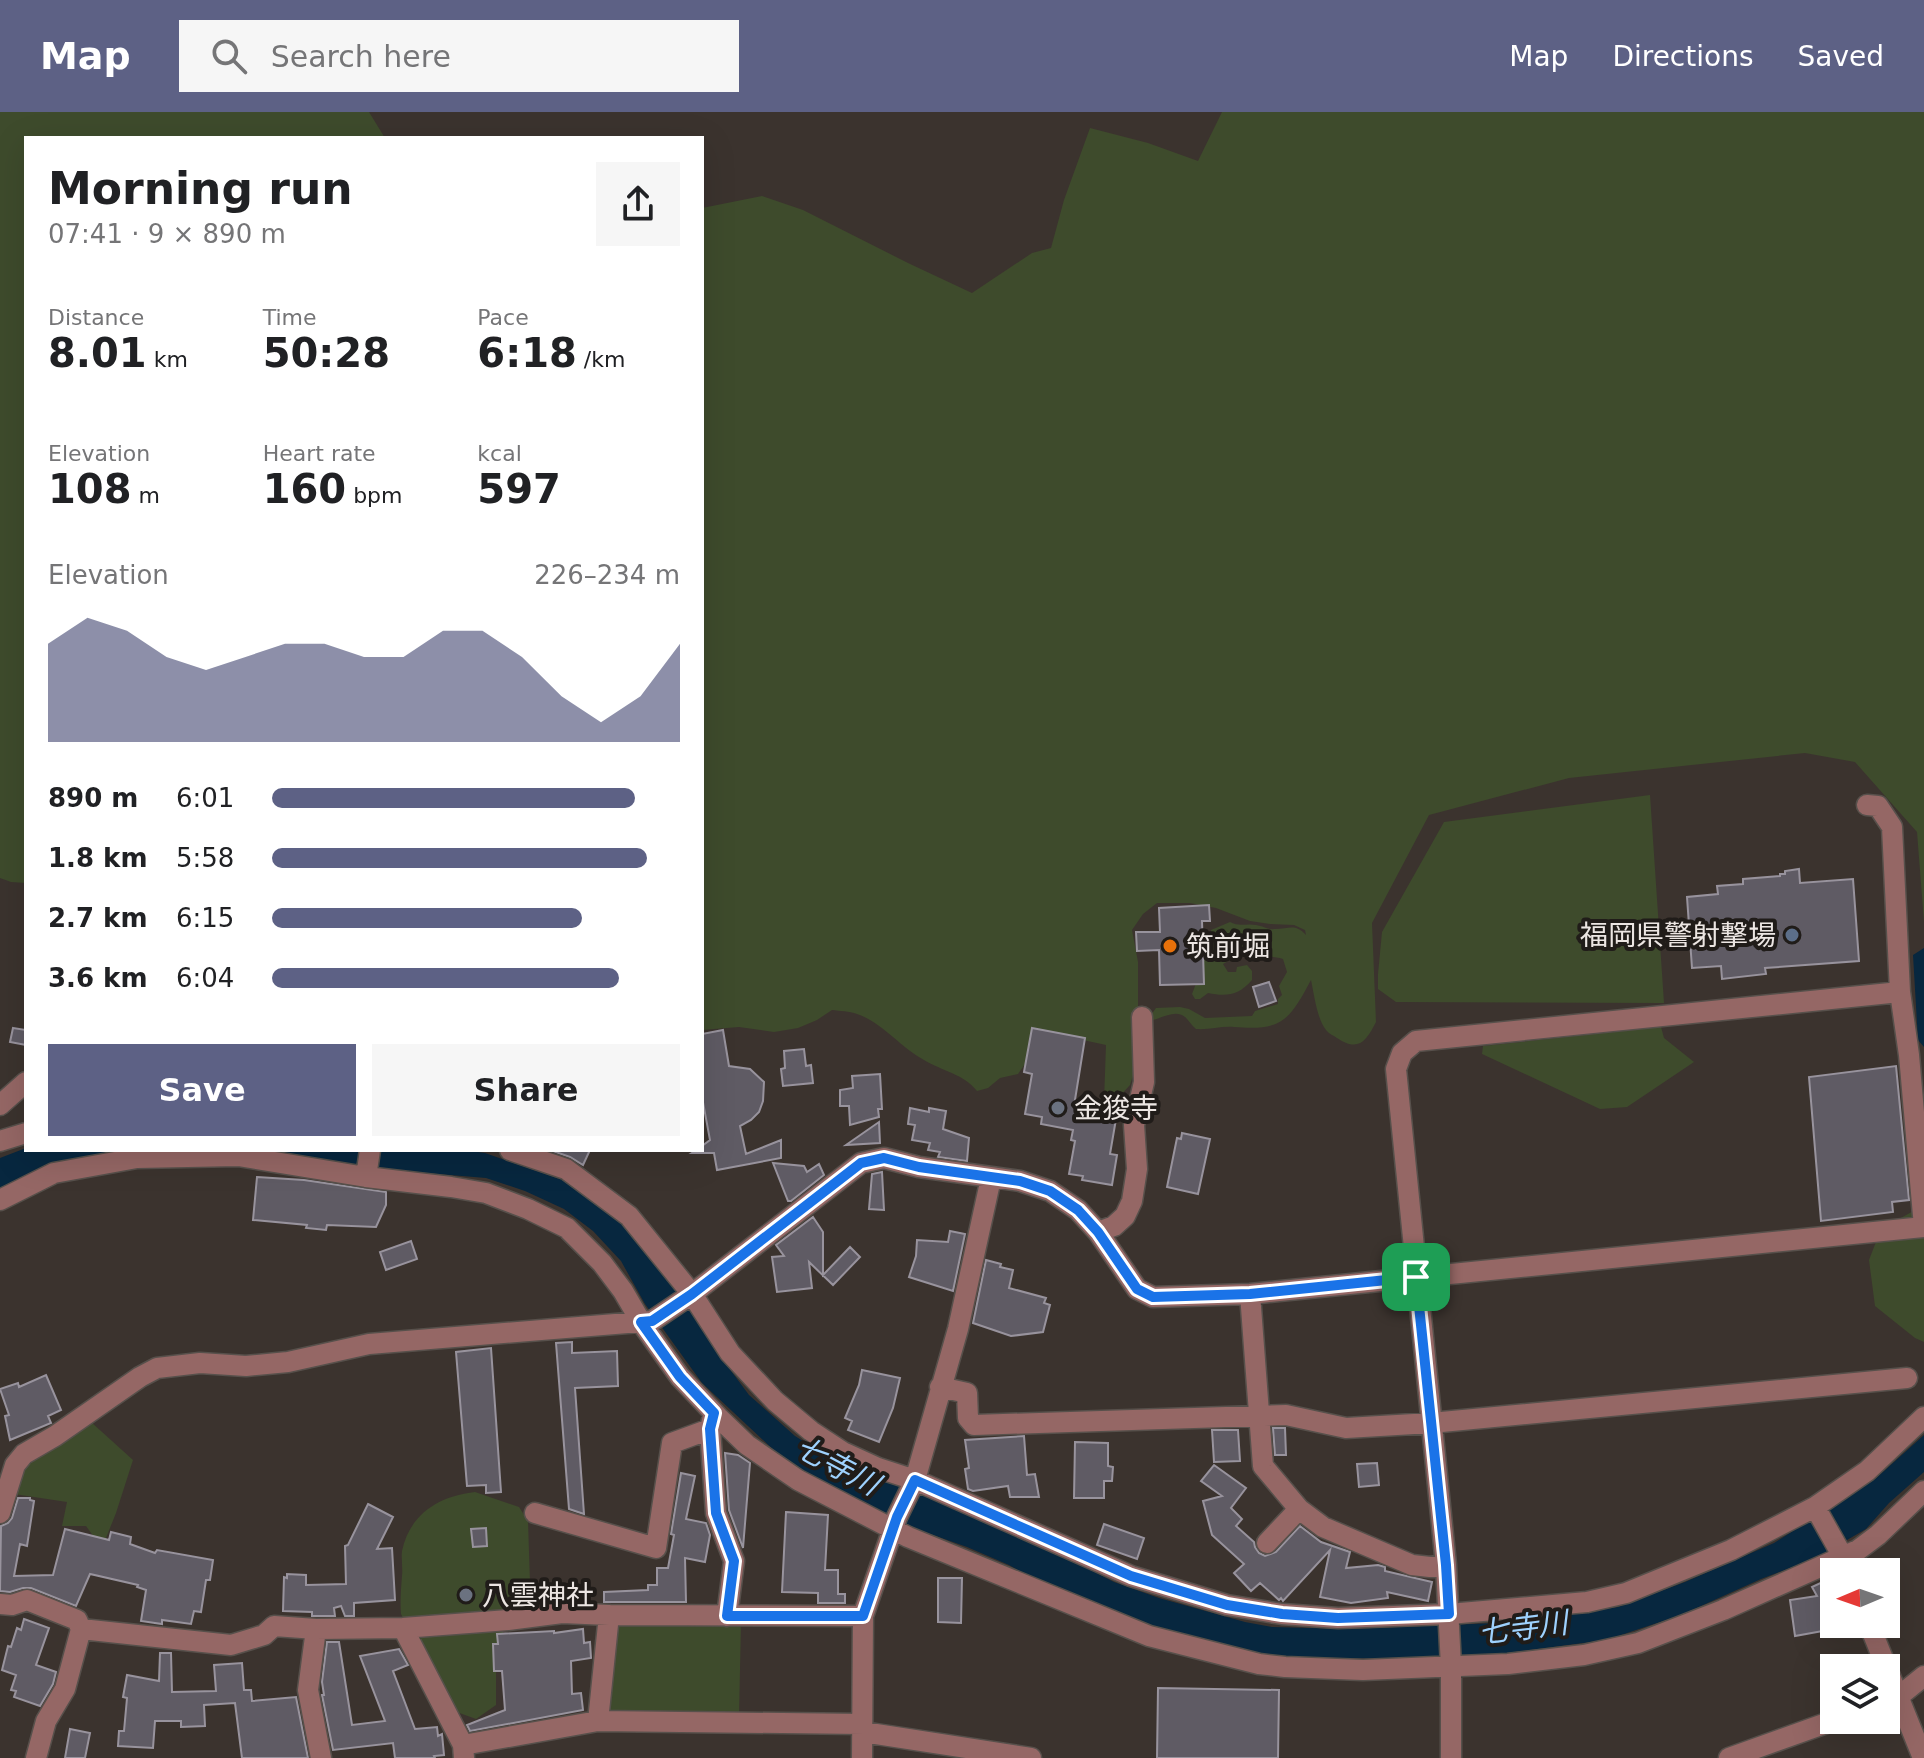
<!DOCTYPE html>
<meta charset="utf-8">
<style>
:root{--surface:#fff;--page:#f6f6f6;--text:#202124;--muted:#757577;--accent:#5d6185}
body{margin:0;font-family:"DejaVu Sans","Noto Sans JP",sans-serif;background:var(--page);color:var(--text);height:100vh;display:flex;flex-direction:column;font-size:30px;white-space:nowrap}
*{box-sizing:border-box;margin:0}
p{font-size:26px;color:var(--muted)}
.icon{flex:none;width:44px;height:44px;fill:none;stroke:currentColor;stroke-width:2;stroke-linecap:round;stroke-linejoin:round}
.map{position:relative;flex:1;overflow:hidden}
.panel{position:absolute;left:24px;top:24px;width:680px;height:1016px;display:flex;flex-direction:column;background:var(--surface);border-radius:0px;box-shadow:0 8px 32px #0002}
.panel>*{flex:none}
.needle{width:52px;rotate:268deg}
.buttons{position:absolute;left:1820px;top:1446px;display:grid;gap:16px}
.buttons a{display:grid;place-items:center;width:80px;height:80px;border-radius:0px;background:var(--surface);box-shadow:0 8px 32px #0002;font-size:40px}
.pin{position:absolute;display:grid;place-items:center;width:68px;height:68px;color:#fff;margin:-34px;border-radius:16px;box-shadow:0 4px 12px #0006}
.round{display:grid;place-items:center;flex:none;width:84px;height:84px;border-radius:0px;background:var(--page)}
.summary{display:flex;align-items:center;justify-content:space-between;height:136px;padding:0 24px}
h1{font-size:44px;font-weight:800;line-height:60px}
.stats{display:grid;grid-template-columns:repeat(3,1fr);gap:12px;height:136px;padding:8px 24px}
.stats div{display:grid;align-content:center}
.stats b{font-size:40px;font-weight:800}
.stats small{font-size:22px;font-weight:400}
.stats p{font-size:22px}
.chart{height:224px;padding:16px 24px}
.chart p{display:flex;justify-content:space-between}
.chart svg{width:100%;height:144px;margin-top:8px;fill:var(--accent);opacity:.7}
.primary-button{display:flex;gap:16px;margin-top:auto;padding:16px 24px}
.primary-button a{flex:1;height:92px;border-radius:0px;background:var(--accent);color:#fff;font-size:32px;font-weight:800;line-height:92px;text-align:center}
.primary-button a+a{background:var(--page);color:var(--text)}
ul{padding:0 24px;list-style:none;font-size:26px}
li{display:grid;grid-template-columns:128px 96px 1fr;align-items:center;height:60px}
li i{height:20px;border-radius:10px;background:var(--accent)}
header{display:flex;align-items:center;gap:48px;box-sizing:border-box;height:112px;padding:0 40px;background:var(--accent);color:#fff}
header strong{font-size:38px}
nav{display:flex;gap:44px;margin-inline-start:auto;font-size:28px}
.search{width:560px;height:72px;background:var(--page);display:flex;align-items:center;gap:20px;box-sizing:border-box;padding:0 28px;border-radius:0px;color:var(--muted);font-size:30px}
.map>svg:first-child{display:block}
.green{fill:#3e4b2c}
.water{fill:#07273f}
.building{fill:#5f5b64;stroke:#98939d;stroke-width:2}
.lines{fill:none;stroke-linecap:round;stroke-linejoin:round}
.minor-casing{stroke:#57504b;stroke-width:23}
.minor{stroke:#956765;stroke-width:20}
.route-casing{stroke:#fff;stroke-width:16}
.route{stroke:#1a73e8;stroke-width:10}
.service-dot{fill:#5c6f8a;stroke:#201c19;stroke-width:3}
.food-dot{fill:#e8710a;stroke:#201c19;stroke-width:3}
.worship-dot{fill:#6b7280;stroke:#201c19;stroke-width:3}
.labels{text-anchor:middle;stroke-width:8;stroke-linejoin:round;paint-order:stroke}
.poi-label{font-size:28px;fill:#ece6e3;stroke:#201c19;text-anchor:start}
.water-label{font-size:30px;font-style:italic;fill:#9ed1fd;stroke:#201c19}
</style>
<header>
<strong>Map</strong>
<div class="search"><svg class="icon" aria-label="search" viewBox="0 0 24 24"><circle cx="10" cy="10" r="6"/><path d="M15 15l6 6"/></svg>Search here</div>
<nav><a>Map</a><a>Directions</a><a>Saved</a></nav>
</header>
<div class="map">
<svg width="1924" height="1646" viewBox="0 0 1924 1646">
<rect width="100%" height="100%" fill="#3b332e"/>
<path class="green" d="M0,0H369L385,26H26V771L11,770L0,766Z
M1222,0H1924V810L1917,720L1855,650L1805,641L1569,666L1429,703L1372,811L1376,910C1366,930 1358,940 1337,926C1333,923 1329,922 1326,918C1317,907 1314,882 1311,868C1289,909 1282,919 1234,915C1221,914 1209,918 1196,917C1192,914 1190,910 1187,907C1178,896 1164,905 1153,908L1151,903L1156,896L1180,895L1189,897L1205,906L1252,904L1255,899L1278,892V887L1282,883L1279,874L1287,860L1283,847C1275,844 1266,845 1258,842C1251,840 1247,839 1239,838L1237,844L1223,852L1228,860H1236L1237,855L1247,853L1252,859V868C1239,883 1227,885 1208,881L1200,887H1195L1192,882L1197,869L1193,839H1203L1210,836L1212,829L1211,818L1230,810C1239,815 1247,811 1256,813C1263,814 1268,818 1275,817C1289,817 1295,811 1306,823L1305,818L1294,813L1270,812L1250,809L1216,796L1190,791H1157L1143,802L1132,818L1138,850V947L1130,973L1119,985L1104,989L1106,933L1032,917L1025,952L1018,962L1000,966L988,976L977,979C964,962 942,959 924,948C900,935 883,911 857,902C849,899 840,899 832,898L817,908L798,916L774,920L739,915L702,918V96L762,84L803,98L908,151L972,181L1032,141L1051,136L1064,88L1090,16L1148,31L1198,49Z
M1650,683L1664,891L1396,890L1378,877V862L1382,820L1444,710Z
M1661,915L1664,926L1694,950L1627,995L1600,997L1482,942L1483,934Z
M1917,1097H1924V1230L1915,1226L1875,1194L1869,1148L1881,1117Z
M91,1310L133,1348L116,1401L102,1436L86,1414H62L67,1390L14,1382L18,1358Z
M475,1380L519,1395L528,1409L530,1470L525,1489L516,1498L502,1522L496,1556V1593L476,1607L454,1599L401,1502C400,1489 401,1477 402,1464C403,1456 401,1447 402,1439C410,1401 440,1384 475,1380Z
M617,1510H741L739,1605L606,1603Z"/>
<path class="water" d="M1924,836V935L1918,928L1913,843Z
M26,1036V1038H134L0,1077V1046Z
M222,1038H464L485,1041L571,1071L622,1107L675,1174L717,1240L749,1283L795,1324L835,1349L935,1388L1051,1438L1114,1470L1159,1486L1245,1510L1272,1515L1350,1517L1521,1510L1618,1495L1685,1470L1774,1431L1874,1368L1924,1323V1360L1889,1391L1866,1417L1816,1446L1761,1467L1681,1503L1606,1528L1460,1547L1265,1546L1164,1521L1049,1476L1009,1453L967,1435L919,1418L813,1367L778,1342L702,1271L645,1192L621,1149L593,1119L564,1097L525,1079L486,1066L378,1057Z"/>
<path class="building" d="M1799,757L1800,771L1853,767L1859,849L1765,856L1766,862L1722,867L1721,854L1692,856L1687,785L1718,782L1717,774L1743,772V767L1780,764V762H1785V759Z
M1209,793L1210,809H1202L1204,872L1160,873L1159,838L1137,839L1136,820H1160L1159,796Z
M1269,870L1276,889L1259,895L1253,875Z
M13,916L26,918V933L10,930Z
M1032,916L1085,926L1074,994L1087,996V1002L1116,1007L1110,1042L1117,1043L1112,1073L1082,1068L1083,1064L1069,1062L1075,1029L1071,1028L1073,1018L1041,1012L1042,1005L1025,1002L1032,962L1024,960Z
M723,918L729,954L750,957L764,970L763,989L759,1000L751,1008L740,1014L746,1042L781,1028V1046L717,1058L714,1041H692L697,1038H702V1034L710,1028L702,985V922Z
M804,937L806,954L811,953L813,971L783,974L781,957L785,956L784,939Z
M1896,954L1909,1088L1892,1090L1893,1100L1821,1109L1809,965Z
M880,962L882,997H878L879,1005L850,1013L849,994H840V978L853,976L852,964Z
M910,996L929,1000V996L946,999L943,1017L969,1026L967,1049L938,1045L940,1040L928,1038L930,1031L912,1028L915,1013L908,1012Z
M879,1010L880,1031L846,1033Z
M1182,1021L1210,1027L1198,1082L1167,1075L1177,1026L1181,1027Z
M550,1038H590L583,1053L570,1045Z
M773,1051L804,1054L807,1060L819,1052L824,1063L791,1089H788Z
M882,1060L884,1098L869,1097L872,1062Z
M257,1065L304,1068L386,1080V1093L376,1115L327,1113L326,1118L306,1116L307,1113L253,1108Z
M813,1105L823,1120V1163L850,1135L860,1145L833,1173L809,1150L812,1176L777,1180L772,1145L784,1144L776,1133Z
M950,1119L965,1122L953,1179L909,1165L916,1144L917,1128L948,1130Z
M411,1129L417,1147L386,1158L380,1140Z
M986,1148L1001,1152L1000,1155L1013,1158L1009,1176L1046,1186L1044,1191L1050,1193L1043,1220L1011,1224L973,1211Z
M572,1230V1241L617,1239L618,1274L575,1276L584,1402L569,1397L556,1231Z
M491,1236L501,1380L486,1381V1373L467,1374L456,1240Z
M862,1258L900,1266L893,1296L879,1330L848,1318L852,1309L845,1306L859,1273Z
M46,1263L61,1298L48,1304L51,1311L10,1328L5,1304L9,1303L0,1277L18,1271L19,1275Z
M1273,1316H1285L1286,1343H1275Z
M1212,1318H1238L1240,1349L1214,1350Z
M1024,1324L1027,1363L1035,1362L1039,1385H1010L1008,1374L973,1379L968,1377L965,1357L969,1356L965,1328Z
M1075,1330L1108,1331V1354L1113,1355L1112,1369H1104V1386H1074Z
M725,1341L738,1343L750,1351L743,1436L729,1398Z
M1377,1351L1379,1373L1359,1375L1357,1352Z
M1214,1353L1246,1376L1231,1396L1242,1407L1236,1414L1254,1430L1255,1435L1259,1441L1265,1444L1276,1440L1300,1414L1321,1430L1350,1440L1346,1456L1378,1453L1385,1455V1459L1432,1470L1428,1489L1387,1480L1388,1486L1351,1491L1320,1485L1330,1438L1283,1489L1281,1486L1279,1488L1260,1471L1251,1479L1234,1461L1244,1452L1212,1423L1203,1389L1222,1384L1201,1369Z
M681,1361L695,1364L686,1407L706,1411L710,1423L705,1450L685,1446L686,1490H604V1480L648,1478V1473H657V1456H668L674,1423L671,1422Z
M18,1386H30V1388L34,1389L27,1434L20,1432L14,1464L53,1463L65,1417L109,1428L111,1420L131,1425L130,1432L155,1441L157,1438L213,1448L210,1468H206L201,1500L194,1499L191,1512L162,1508V1512L141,1509L146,1478L137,1475L138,1473L90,1462L76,1494L31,1476H23L10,1480L0,1479L1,1414L8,1411L12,1406Z
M368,1392L393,1405L377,1437L392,1436L395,1488L354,1491V1504H345L341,1494L334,1496L335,1504H312V1500L283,1499L284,1465L287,1466V1462L306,1463V1473L346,1472L345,1434L348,1433Z
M786,1400L828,1403L825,1458H838V1482H845V1491H818V1481L782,1480Z
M1104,1412L1144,1426L1137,1447L1097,1433Z
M486,1416L487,1434L473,1435L471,1417Z
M938,1466H962L961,1511L938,1510Z
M1829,1467L1834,1476V1517L1795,1524L1790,1488L1817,1484L1812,1475Z
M24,1507L49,1516L36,1553L56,1560L53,1572L40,1594L14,1585L16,1579L11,1578L16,1563L2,1558L8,1534L11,1535L17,1516L21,1518Z
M583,1517L584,1531L590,1530L591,1546L571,1549L572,1582L581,1581L583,1598L470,1619L467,1613L505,1598L502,1559H494L493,1532H498L497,1522L554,1519V1521Z
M327,1530H339L352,1613L385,1609L360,1544L399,1537L408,1553L393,1559L415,1617L437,1615L438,1624L442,1622L444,1643L434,1644L435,1646H395L393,1631L333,1638L322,1583H324L322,1570Z
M160,1541H171L172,1580L216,1579L214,1553L242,1551L244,1578H251L252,1589L296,1585L308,1646H242L235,1591L204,1593L205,1614L181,1615V1609H155L153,1636L118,1634L119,1619H124L127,1586L123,1585L127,1563L159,1569Z
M1158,1576L1279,1578L1278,1646H1157Z
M70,1617L90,1621L85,1646H65Z"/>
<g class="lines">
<defs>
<path id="minor" d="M1867,693L1878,694L1892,715L1900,880L1909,943L1924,1115
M0,993L26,970
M0,1029L26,1021
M510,1038L566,1057L629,1104L692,1182L730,1241L775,1289L811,1319L843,1340L878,1356L915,1368L1131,1464L1227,1493L1282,1502L1338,1506L1449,1502L1587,1490L1626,1481L1731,1438L1815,1395L1867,1359L1924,1305
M366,1065L370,1038
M0,1088L54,1061L137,1046L238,1044L366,1065L451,1075L486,1081L528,1097L567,1116L602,1151L623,1179L641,1210L680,1265L718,1305L747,1333L798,1368L908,1425L1149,1524L1259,1552L1285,1555L1363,1558L1508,1552L1584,1543L1638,1531L1723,1498L1858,1438L1878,1423L1924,1379
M1098,1120L1114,1114L1125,1104L1132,1089L1137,1057L1134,1013L1144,970L1142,905
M1250,1182L1263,1354L1299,1397L1323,1415L1412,1453L1430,1455L1446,1453
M940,1275L967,1281L968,1306L974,1313L1286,1303L1346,1316L1431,1311L1907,1266
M713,1304L710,1317L716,1401L734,1449L727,1504
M1815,1395L1843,1445L1849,1460
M0,1401L15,1353L24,1342L55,1324L140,1265L157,1256L200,1251L246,1254L288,1250L369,1232L652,1209L692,1182L861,1051L884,1046L919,1055L1020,1069L1050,1079L1078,1098L1098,1120L1137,1177L1153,1185L1250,1182L1924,1115
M535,1401L656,1436L672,1331L710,1317
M1267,1431L1299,1397
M0,1492L12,1493L27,1488L77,1508L81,1517L65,1577L46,1609L36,1646
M1869,1512L1923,1646
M403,1516L463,1633L464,1646
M81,1517L231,1533L264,1523L274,1514L316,1517L403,1516L508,1508L562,1501L609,1503L863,1504
M316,1517L308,1578L321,1646
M1888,1589L1898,1585L1924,1564
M598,1609L609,1503
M863,1620L1031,1646
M463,1633L598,1609L862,1612
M862,1646L863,1504L897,1405L915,1368L958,1217L991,1066
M1451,1646V1555L1446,1453L1396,957L1402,941L1416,929L1900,880
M1729,1646L1835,1608"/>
</defs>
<use href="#minor" class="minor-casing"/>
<use href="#minor" class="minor"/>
</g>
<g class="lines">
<defs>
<path id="route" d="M884,1046L919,1055L1020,1069L1050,1079L1078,1098L1098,1120L1137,1177L1153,1185L1250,1182L1416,1165L1446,1453L1449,1502L1338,1506L1282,1502L1227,1493L1131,1464L915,1368L897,1405L863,1504H727L734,1449L716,1401L710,1317L714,1301L680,1265L641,1210L652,1209L692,1182L861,1051Z"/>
</defs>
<use href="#route" class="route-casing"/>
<use href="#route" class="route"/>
</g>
<circle class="service-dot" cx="1792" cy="823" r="8"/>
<circle class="food-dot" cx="1170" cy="834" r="8"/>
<g class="worship-dot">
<circle cx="1058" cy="996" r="8"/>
<circle cx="466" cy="1483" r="8"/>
</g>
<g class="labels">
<g class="poi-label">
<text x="1776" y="833" text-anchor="end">福岡県警射撃場</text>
<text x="1186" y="844">筑前堀</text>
<text x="1074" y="1006">金狻寺</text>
<text x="482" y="1493">八雲神社</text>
</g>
<g class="water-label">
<text transform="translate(837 1354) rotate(28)" y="10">七寺川</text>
<text transform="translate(1523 1516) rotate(-7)" y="10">七寺川</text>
</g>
</g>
</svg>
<div class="buttons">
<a><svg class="needle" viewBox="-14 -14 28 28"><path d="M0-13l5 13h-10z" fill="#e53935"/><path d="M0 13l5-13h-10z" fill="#757577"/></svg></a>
<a><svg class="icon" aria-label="layers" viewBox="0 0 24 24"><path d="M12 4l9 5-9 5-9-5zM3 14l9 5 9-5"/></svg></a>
</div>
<div class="pin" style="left:1416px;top:1165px;background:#1e9e55"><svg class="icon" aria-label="arrive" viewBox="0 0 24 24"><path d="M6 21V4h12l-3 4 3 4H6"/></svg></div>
<section class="panel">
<div class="summary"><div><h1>Morning run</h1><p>07:41 · 9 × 890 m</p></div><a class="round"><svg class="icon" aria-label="share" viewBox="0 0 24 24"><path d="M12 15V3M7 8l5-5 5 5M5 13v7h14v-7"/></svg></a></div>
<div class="stats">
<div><p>Distance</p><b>8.01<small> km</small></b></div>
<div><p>Time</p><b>50:28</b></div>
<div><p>Pace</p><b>6:18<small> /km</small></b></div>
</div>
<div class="stats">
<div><p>Elevation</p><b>108<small> m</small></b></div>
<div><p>Heart rate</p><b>160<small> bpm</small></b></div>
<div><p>kcal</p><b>597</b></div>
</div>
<div class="chart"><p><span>Elevation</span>226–234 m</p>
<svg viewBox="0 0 160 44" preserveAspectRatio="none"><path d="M0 44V14L10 6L20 10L30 18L40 22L50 18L60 14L70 14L80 18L90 18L100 10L110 10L120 18L130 30L140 38L150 30L160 14V44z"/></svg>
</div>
<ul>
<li><b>890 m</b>6:01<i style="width:89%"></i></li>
<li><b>1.8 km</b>5:58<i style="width:92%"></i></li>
<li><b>2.7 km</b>6:15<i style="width:76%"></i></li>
<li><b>3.6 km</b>6:04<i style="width:85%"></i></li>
</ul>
<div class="primary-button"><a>Save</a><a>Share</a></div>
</section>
</div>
